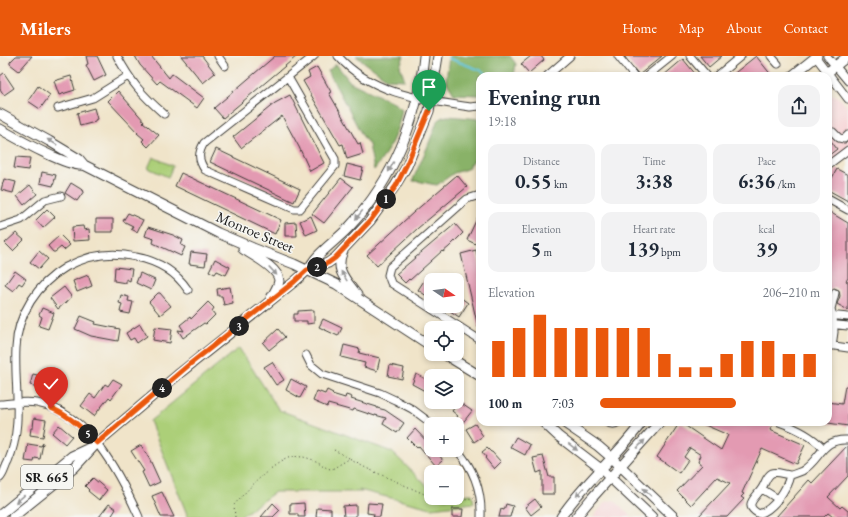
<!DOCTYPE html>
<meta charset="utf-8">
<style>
:root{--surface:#fff;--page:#f2f2f3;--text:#1f2937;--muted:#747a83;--accent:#ea580c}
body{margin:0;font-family:"EB Garamond",serif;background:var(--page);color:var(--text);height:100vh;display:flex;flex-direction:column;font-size:15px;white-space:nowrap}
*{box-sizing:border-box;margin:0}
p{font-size:13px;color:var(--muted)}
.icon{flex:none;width:22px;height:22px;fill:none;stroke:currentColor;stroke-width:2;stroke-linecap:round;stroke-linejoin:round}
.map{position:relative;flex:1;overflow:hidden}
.panel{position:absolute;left:476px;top:16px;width:356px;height:354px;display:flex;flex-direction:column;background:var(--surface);border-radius:12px;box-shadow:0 2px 6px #0003}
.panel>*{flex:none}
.needle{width:26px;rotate:103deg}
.buttons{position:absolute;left:424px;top:217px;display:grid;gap:8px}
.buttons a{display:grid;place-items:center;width:40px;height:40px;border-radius:8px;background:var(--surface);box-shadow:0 2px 6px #0003;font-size:20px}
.pin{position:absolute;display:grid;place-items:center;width:34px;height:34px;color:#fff;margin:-41px -17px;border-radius:50% 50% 50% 0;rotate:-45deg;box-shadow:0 0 4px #0007}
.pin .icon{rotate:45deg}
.km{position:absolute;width:20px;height:20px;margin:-10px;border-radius:50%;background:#222;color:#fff;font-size:11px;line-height:20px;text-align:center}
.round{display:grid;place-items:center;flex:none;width:42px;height:42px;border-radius:12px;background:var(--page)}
.headline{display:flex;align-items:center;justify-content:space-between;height:68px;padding:0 12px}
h1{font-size:22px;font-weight:700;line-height:30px}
.stats{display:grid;grid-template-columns:repeat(3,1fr);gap:6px;height:68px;padding:4px 12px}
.stats div{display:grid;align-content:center;border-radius:10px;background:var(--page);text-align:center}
.stats b{font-size:20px;font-weight:700}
.stats small{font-size:11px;font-weight:400}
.stats p{font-size:11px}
.chart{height:112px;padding:8px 12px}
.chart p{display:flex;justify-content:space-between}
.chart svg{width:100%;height:72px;margin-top:4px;stroke:var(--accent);stroke-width:6}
ul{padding:0 12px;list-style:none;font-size:13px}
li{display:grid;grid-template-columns:64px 48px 1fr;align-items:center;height:30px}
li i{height:10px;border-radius:5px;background:var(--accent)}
header{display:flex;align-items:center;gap:24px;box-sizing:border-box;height:56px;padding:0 20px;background:var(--accent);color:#fff}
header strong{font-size:19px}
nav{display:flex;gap:22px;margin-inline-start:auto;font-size:14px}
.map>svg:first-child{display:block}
.built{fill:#f7cfd2}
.green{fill:#accf78;stroke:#64764a}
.forest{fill:#89b268;stroke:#526742}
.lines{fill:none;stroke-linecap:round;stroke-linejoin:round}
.stream{stroke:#63c7e0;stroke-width:2}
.building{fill:#e39ab2}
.minor-casing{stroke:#3c3a36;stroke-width:9}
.major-casing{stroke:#3c3a36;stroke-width:11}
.path{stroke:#3c3a36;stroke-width:1;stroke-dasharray:1 3;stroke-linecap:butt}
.minor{stroke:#fff;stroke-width:7}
.major{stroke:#fff;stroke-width:9}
.oneway{fill:#999}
.route-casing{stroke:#fff;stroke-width:8}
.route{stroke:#ea580c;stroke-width:5}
.labels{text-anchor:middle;stroke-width:3;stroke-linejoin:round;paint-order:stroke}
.shield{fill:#f6f6f2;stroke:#5d5d5c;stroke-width:1}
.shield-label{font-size:14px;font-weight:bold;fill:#1c1c1c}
.street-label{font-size:15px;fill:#1c1c1c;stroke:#f6f6f2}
</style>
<header>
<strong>Milers</strong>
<nav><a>Home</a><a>Map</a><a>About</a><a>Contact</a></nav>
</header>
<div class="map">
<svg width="848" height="461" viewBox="0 0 848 461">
<rect width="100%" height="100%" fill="#f6f6f2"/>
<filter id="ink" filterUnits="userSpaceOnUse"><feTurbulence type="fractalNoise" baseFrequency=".025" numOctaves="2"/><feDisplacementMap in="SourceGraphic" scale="8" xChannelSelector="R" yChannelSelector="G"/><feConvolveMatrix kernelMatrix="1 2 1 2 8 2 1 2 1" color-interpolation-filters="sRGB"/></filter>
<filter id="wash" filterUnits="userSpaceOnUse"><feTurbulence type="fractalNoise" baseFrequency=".012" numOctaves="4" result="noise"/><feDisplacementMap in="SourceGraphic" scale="16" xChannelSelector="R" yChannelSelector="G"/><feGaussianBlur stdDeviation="0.9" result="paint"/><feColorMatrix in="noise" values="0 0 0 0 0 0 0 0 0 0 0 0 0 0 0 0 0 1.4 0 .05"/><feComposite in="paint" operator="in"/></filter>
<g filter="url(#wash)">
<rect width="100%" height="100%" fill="#f0e4c9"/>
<path class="built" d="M835,39L841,44L848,52V95L828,112V40Z
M614,444L632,461H593L606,446Z"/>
<path class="green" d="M153,101L173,110L168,121L148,112Z
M239,292L279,354L392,396L431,434V442H457V439L472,438L474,447L431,452L359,434L362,436H275L240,461H188L150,365Z"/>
<path class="forest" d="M356,0H404L400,10L405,24L387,23Z
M449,0H510L516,8L514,20H480V39L454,38L446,25Z
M336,8L350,26L394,47L402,53C399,74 388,97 374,114L369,89L362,79L328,15Z
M448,60L480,63V97L467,113L454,117L437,129C428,128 422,125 413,125L414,121L427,92L437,66L442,61Z"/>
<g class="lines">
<path class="stream" d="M448,2L480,14L490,20"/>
</g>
<g id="blocks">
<path class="building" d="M16,0H32L19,15L10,8V6Z
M86,0H97L106,19L94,25L86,9L88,8Z
M135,0H151L169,22L172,18L204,42L197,52L160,25L157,28L140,9Z
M181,0H202L215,17L203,27Z
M275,0H297L223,62L214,52Z
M531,0H541L544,4L529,17L521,8Z
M624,0H662L639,19Z
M700,0H722L709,11Z
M756,0L772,20H731Z
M683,3L697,20H663Z
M317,11L331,36L329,37L340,56L358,88L360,87L363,98L347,103L343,88L340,89L303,25L310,21L308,16Z
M4,17L14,32L4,39L0,33V20Z
M71,20L75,34L59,39L54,25Z
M38,30L50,39L40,53L28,45Z
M118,35L144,65L143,66L159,79L148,91L142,85L144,83L137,77H138L108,45Z
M290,39L324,107L310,115L299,91L282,60L241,92L233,81L275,47Z
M94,52L97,63L95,64V66L80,70L77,57Z
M828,81L837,93L828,100Z
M216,93L300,133L294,146L210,106Z
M16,101L30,102L28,114L14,112Z
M347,108L363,112L360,124L344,120Z
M837,113L848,119V145L828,134V129Z
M42,116L56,119L53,130L40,127Z
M181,117L281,164L275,178L175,130Z
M457,119L467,131L418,172L377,210L367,199L414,156Z
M341,122L353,131L324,167L312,158Z
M4,123L16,126L13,137L1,134Z
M71,127L84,135L77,145L65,137Z
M30,129L37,138L24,149L17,140Z
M47,153L55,161L43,172L36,164Z
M828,155L848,167V222L846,225L848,226V254L837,248L840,240L839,234L834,232L831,234L828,233Z
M480,156V190L467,184Z
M128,157L143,164L137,176L131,173L133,170L123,165Z
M311,160L317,174L306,179L300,165Z
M96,163H113V176H96Z
M296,166L297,180H285V167Z
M455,168L463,177L449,191L443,196L442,195L410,224L409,223L405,227L396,218Z
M83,170L84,174L89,173L90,184L73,185L72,171Z
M148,171L173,179L183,184L181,189L185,191L181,200L153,187L154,183L145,180Z
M16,177L24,184L13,195L5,187Z
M60,179L70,189L64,194L61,191L55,196H53L48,190Z
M476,194L480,210V271H478L461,198Z
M39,195L48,203L39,213L30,206Z
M191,196L207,198L205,210L189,208Z
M215,203L230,211L226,219L217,215L215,218L209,215Z
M115,211L132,213L130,225L126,223V227L114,225Z
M15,215L26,223L22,229L19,227L13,235L5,229Z
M140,217L155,224L151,234L136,227Z
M88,219L92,230L77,236L73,225Z
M427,220L431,223V243L418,234Z
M64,231L71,240V242L58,253L50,242Z
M230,231L233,247L224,249L222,240H218L217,233Z
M158,237H160L171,250L160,259L149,246Z
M121,239L129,241L128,245L133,246L130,258L120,256L122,248L119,247Z
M457,239L468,247L459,261L443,250H457Z
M208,246L214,252L212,255L215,259L206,268L204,267L183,282L178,274L184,275L180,269L190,261L191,263Z
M42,252L54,257L48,273L39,270L42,261L39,259Z
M314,254V267L307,268V265H294V258H298V255Z
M81,260L96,266L95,268L120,273L118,285L91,280L75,273Z
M323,263L342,272L338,280L319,271Z
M140,268L147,280L137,287L134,282L130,284L126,277Z
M155,271L172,273L170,287L153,284Z
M278,273L285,281L269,294L263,287Z
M344,289L360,293L359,297L380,302L377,315L364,311L365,307L341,301Z
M272,306L284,324L276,329L264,311Z
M390,309L404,312L402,323L388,320Z
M33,318L49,322L46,333L30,329Z
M416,318L430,325L425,335L412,328Z
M113,323L122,328L111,343L109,341L94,360L81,350L90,338L95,342L105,328L108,330Z
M291,323L306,331L300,342L286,334Z
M845,330H848V370L828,367V346L842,348Z
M327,334L333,337L332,338L345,342L346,339L352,341L351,343L377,351V352L385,354L404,367L397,377L383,368L386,362L375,359V360L354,353L353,355L328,348L327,351L313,345L317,335L325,338Z
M459,346L472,355L461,369L455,364L458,360L452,355Z
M34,362L46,364L43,381L30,379L31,372H33Z
M680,366L721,394L728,379L698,366H774L770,374L805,389L796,408L762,393L742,437L744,438L741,441L744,443L727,461H698L730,427L717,421L691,449L677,435L702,409L698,406L701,399L690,392L684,401L688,404L679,417L657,401Z
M475,368L483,380L474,386L466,373Z
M59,369L72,380L65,388L52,377Z
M415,373L431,390V394H435L443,404L436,410L419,390L417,392L407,382Z
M516,381L530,389L525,399L510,391Z
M43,387L40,403L35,402L34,406L25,405L28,388L41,390Z
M141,389L150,404L160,426L149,431L142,416L144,415L131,395Z
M848,389V420L828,441L840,452L842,450L848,455V461H833L828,457L824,461H776L809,424L812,427Z
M487,392L491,396H492L501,406L494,413L485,402L486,401L482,396Z
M543,400L549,421H554V438H542V415L537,417L533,402Z
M93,422L107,434L99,444L88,435L89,434L85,430Z
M162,436L174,461H161L152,440Z
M535,443L541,451L531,459L525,451Z
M273,447L280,454L273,461H261Z
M304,447L305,461H298V458H290V448Z
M368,447L382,448L380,461H373L374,458L367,457Z
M109,448L116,453L111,461H99Z
M506,448L513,450L510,461H499L501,453L504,454Z
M356,449V461H344L343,450Z
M317,452L331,453V461H316Z
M452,453H463L462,461H452Z"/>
</g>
</g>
<g filter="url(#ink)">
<use href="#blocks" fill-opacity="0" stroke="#3c3a36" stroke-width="1"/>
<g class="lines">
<defs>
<path id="minor" d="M117,0C131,26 141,38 164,58
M218,0L225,10
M338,0C371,38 423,44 470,51L480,50
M618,0L634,20
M690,0L707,20
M771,0L778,8
M815,0L848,43
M827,0L848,25
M547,20L570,0
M647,20L672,0
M717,20L741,0
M288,21L335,103V110L300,153H294L205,114C198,104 198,97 204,87L314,0
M58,52L93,42L128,20
M833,76L839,82L844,83L848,79
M828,109L848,94
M480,139L467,143L390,211L388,219L391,227L480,284
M828,143L848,154
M0,171L21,164L45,144L61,140
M828,259L848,261
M828,268L848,270
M828,289L848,292
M832,290L834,276L833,260L831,253L835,237
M306,299L311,309L322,318L380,337L395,344L412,353L432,368
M0,348C12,347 25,345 37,347C89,357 119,417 139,461
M606,366C611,369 615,369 619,366
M779,366C796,372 811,379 823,392
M457,394C474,413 482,436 481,461
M790,419C787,433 774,453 759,458C742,449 756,442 762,432C765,428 766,420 772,417C778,415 784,419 790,419C793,419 799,416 802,415C821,404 821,382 848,384
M0,422C4,418 5,411 8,406C24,369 14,331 16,292C17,259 37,228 66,211C88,199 112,195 136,201C157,205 176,216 188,234
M762,433L778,443"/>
<path id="major" d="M792,20L817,0
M823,20L848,0
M0,58L49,85L79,103L84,109L218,177L253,192L294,208L336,228L431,290
M0,73C16,82 68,112 84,109
M243,193C252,199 279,212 279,225C278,231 274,237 271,242
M343,195C334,214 346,224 357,239
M307,214L328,207L335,202L370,165L395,130L407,110L429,55L438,0
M444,298L480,320
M543,366L558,380L601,413L652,461
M563,366L598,390L612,402L674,461
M0,459L72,400L89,392
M13,461L74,412L97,387L180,317L294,226C299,222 304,218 308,213C311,210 313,205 317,201C327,190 340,181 350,170C393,124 418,63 424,0
M561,461C584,426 618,400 642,366
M576,461L591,443L660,366"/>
</defs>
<use href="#minor" class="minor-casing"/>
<use href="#major" class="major-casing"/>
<path class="path" d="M334,394L349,402
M434,442C446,448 461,445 474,442
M235,461L234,449C247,434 272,407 291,401C295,400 300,401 303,401C308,402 314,404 318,406C323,409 326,413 332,413L349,403L366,412L431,441"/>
<use href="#minor" class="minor"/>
<use href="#major" class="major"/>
</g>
<defs><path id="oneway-solid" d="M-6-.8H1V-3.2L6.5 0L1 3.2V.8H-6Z"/></defs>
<g class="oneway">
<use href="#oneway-solid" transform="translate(52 86) rotate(-150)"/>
<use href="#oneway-solid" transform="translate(391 111) rotate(118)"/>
<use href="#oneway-solid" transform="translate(359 159) rotate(129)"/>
<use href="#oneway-solid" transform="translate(273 215) rotate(47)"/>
<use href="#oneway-solid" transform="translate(344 220) rotate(-122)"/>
<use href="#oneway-solid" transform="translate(641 388) rotate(-47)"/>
<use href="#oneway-solid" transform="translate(573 391) rotate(37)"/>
<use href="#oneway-solid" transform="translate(580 436) rotate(131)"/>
<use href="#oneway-solid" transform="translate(647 436) rotate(-137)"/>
<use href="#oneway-solid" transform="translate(20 443) rotate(140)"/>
</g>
</g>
<g class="lines" filter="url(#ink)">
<defs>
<path id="route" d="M51,352C70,360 83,373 97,387L190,308L294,226L307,214L328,207L335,202L370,165L396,130L406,110L429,55"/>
</defs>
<use href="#route" class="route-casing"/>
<use href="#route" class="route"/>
</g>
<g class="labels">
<rect class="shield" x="21" y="409" width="52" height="24" rx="3"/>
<g class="shield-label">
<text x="47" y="426">SR 665</text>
</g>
<g class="street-label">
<text transform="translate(255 176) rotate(23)" y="5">Monroe Street</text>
</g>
</g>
</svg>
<div class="buttons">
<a><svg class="needle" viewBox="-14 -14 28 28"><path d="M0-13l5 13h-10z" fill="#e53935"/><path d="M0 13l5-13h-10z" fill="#747a83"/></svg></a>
<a><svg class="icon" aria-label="locate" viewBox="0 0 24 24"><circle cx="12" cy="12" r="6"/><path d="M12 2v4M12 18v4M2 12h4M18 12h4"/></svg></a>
<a><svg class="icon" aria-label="layers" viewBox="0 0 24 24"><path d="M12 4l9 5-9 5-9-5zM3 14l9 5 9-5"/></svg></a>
<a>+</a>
<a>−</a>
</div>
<div class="pin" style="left:429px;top:55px;background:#1e9e55"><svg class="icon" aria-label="arrive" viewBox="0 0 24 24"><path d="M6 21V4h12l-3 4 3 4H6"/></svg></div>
<div class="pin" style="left:51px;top:352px;background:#d93025"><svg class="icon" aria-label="check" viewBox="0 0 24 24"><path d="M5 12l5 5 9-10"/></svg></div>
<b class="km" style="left:386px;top:143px">1</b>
<b class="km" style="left:317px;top:211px">2</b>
<b class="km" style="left:239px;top:270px">3</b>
<b class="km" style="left:162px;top:332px">4</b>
<b class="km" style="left:88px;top:378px">5</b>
<section class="panel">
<div class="headline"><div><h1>Evening run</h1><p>19:18</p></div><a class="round"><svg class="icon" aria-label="share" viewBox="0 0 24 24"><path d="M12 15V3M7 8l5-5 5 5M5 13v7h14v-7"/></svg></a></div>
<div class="stats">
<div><p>Distance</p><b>0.55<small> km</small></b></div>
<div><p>Time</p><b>3:38</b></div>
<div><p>Pace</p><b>6:36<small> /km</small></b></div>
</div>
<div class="stats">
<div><p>Elevation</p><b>5<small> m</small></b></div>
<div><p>Heart rate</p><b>139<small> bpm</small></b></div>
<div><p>kcal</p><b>39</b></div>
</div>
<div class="chart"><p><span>Elevation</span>206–210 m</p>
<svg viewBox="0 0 160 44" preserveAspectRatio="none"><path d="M5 44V22M15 44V14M25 44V6M35 44V14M45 44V14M55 44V14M65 44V14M75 44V14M85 44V30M95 44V38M105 44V38M115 44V30M125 44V22M135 44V22M145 44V30M155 44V30"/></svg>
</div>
<ul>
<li><b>100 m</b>7:03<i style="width:62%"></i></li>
</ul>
</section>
</div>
